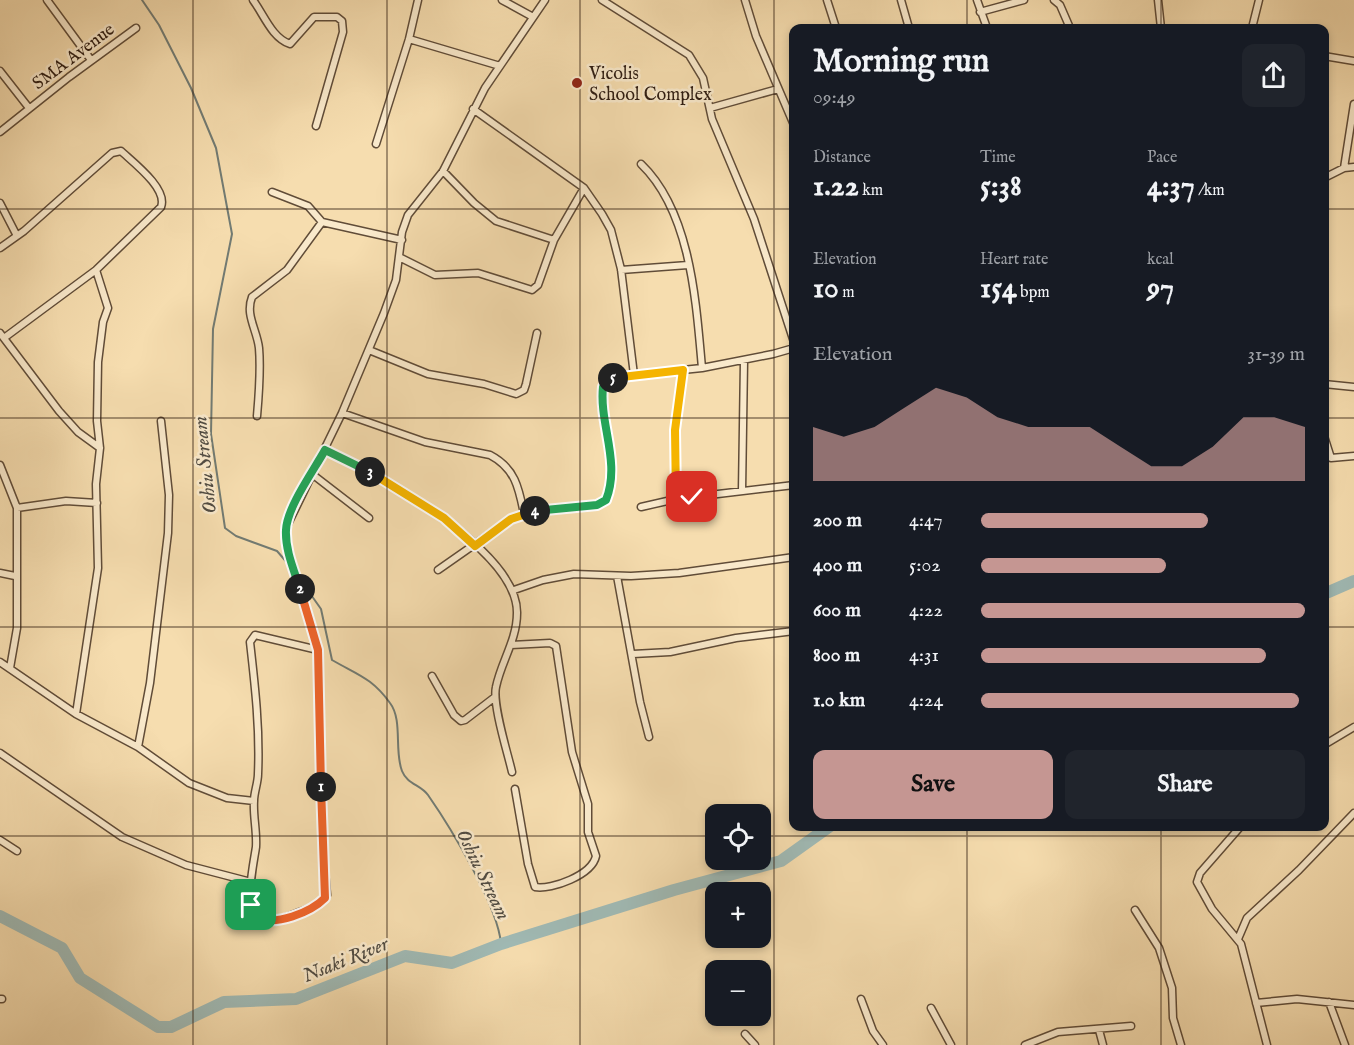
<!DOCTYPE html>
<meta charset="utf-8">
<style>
:root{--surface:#171b24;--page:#20242c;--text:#f1f3f6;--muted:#9ea1a6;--accent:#c59692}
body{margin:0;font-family:"IM FELL English",serif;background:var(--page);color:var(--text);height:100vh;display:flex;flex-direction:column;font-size:22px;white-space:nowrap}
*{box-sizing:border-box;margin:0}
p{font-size:20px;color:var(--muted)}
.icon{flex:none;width:33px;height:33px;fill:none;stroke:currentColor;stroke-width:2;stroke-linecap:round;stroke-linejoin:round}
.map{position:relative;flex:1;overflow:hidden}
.panel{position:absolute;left:789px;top:24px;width:540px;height:807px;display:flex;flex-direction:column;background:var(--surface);border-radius:12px;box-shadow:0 3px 9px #0003}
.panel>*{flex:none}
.tools{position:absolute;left:705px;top:804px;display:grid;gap:12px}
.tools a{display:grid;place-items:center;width:66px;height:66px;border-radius:12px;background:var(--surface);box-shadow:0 3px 9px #0003;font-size:30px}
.pin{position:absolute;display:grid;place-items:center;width:51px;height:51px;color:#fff;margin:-26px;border-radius:12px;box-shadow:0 3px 9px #0006}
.km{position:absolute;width:30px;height:30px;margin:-15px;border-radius:50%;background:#222;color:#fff;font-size:16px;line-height:30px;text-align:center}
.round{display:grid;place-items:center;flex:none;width:63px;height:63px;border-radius:12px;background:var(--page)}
.summary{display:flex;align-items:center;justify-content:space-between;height:102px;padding:0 24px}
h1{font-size:33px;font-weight:800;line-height:45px}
.metrics{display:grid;grid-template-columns:repeat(3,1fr);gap:9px;height:102px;padding:6px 24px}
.metrics div{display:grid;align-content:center}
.metrics b{font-size:30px;font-weight:800}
.metrics small{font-size:16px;font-weight:400}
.metrics p{font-size:16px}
.chart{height:168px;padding:12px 24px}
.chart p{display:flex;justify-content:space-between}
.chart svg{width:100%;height:108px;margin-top:6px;fill:var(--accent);opacity:.7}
.primary-button{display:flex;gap:12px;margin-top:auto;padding:12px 24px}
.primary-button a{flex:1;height:69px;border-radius:12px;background:var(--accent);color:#111;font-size:24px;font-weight:800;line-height:69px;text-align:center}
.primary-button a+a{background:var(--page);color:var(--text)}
ul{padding:0 24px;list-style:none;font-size:20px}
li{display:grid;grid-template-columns:96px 72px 1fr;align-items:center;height:45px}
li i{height:15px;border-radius:8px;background:var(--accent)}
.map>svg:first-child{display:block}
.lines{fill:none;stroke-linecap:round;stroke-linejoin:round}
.stream{stroke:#727b73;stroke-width:2}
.river{stroke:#a0bab5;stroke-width:12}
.minor-casing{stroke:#604c38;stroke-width:9}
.minor{stroke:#f9e9cb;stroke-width:6}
.split-1-casing{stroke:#fff;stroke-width:12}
.split-2-casing{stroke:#fff;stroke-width:12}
.split-3-casing{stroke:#fff;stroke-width:12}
.split-4-casing{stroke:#fff;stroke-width:12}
.split-5-casing{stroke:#fff;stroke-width:12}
.split-6-casing{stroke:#fff;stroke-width:12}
.split-1{stroke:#f0652b;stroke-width:8}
.split-2{stroke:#f0652b;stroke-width:8}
.split-3{stroke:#22a559;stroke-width:8}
.split-4{stroke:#f5b400;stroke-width:8}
.split-5{stroke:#22a559;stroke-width:8}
.split-6{stroke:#f5b400;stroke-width:8}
.grid{fill:none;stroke:#2e1c11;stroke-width:1.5;stroke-opacity:0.55}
.poi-dot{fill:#8f2418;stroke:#f9e9cb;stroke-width:2}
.labels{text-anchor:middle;stroke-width:5;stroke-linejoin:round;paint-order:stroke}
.street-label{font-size:18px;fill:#2e1c11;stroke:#f9e9cb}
.poi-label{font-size:18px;fill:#2e1c11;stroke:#f9e9cb;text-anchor:start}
.water-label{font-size:20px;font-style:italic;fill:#504b42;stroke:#f9e9cb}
</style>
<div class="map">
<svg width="1354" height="1045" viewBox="0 0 1354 1045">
<rect width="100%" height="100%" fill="#f6ddaf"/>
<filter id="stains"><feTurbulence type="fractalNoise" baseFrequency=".00333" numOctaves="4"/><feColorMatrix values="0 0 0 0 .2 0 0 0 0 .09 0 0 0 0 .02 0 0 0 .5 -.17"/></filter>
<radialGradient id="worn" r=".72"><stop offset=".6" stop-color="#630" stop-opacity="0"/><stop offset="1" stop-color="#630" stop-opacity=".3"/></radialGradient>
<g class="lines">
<path class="stream" d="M142,0L159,25L191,88L216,148L232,234L213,329L211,434L225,528L236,536L277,551L290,566
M297,575L321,609L332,660C358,675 372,678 390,703C403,720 394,751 402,771C407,784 421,785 428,795C451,828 498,906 501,944"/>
<path class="river" d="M1324,594L1354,581
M0,916L62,948L80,978L158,1027H171L224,1002L296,999L405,956L452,963L501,944L674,890L781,861L830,826"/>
<defs>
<path id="minor" d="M47,0L91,60
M253,0C264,15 272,38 290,44L314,17H337L342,21L343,32L316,126
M502,0L533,17
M602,0L689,55L703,78L712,119L754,219L794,342
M745,0L756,36L794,125
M827,0L836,28
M901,0L909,28
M977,0L987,28
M1054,0L1060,5L1070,28
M1158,0L1161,28
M980,12L1024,0
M1252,28L1259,0
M409,39L500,66
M1324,56L1354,61
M0,71L29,108
M710,108L778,89
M473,109L584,188L602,214L611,230L621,269L634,375
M0,132L69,77L136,28
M376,144L409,39L418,0
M641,164C691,212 696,302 702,368
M1344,168L1354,104
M443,171L474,203L496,221L554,240
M1324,178L1344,168L1354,167
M272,192L308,206L322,222L402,240
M0,203L17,236
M0,248L24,231L112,153L121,151C134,163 168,189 161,207L96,270L4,338
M401,258L435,275L478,273L532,290L538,285L554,240L584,188
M621,270L688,265
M0,333L59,411L78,432L100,448
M369,350L428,374L484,384L516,394L524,390L526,384L537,333
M1324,384L1354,387
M342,413L425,442L490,455C515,468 519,488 524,514
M257,416C259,393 261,371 259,348C257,330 245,315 252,297L287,270L322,222
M1324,436L1331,458L1354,456
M325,450C376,473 518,550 517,613C517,640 501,662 496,687C492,704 508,754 512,772
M0,465L17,508V628L10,668
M312,474L369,518
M742,491L744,361
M676,499L675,430L683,370
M641,507L676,499L794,485
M17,508L66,501L97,503
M438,570L511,519L538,511L597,505L606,500C621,463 594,408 604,386C606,382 611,379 615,377L702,368L773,354L794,348
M0,573L15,576
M617,576L640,702L649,737
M514,590L543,580L574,574L631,576L679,573L794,557
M511,645L550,643L556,646L572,752L588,804V832L596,856C592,875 552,890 535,887L528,864L515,789
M318,650L255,635L250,642C255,686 260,729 258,774C258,783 254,792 254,801C253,816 257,831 256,847C254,861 245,902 254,914C264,927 285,918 297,913C307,909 322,906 327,895L323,849L318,650L288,552L286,528L342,413L384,313L396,280L402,232L408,215L443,171L485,88L545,0
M633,654L670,652L736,638L794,631
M0,662L76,714L138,747L189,783L227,798L254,801
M432,676L454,715L461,721L465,720L495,697
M76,714L98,568L96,484L100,448L97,421L98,362L103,322L108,308L96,270
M1324,745L1354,727
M138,747L150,683L168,533L169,495L161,421
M0,753L122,837L186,865L251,882
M1241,826L1200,873L1197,882L1212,909L1241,944L1267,1045
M0,840L17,851
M1135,910L1159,948L1172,988L1173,1018L1181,1045
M1238,939L1247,918L1299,870L1354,813
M0,999H2
M861,999L873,1031L883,1045
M1329,1002L1345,1045
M1256,1003L1297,999L1354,1005
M931,1008L951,1045
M1099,1030L1103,1045
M745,1034L755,1045
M1025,1045L1058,1032L1131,1026"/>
</defs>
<use href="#minor" class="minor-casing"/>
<use href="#minor" class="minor"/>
</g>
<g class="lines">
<defs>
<path id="split-1" d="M251,905L256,917C275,927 311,912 325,898L321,787"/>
<path id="split-2" d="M300,589L318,650L321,787"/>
<path id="split-3" d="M300,589C294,570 285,550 286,530C287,507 314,470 325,450L370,472"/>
<path id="split-4" d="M370,472L444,518L475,546L511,519L535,511"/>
<path id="split-5" d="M535,511L597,505L606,500C621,462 599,424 603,387L613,378"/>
<path id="split-6" d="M613,378L683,370L675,430L676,499L692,497"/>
</defs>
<use href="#split-1" class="split-1-casing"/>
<use href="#split-2" class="split-2-casing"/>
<use href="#split-3" class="split-3-casing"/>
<use href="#split-4" class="split-4-casing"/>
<use href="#split-5" class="split-5-casing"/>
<use href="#split-6" class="split-6-casing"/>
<use href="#split-1" class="split-1"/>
<use href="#split-2" class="split-2"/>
<use href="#split-3" class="split-3"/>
<use href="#split-4" class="split-4"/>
<use href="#split-5" class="split-5"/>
<use href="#split-6" class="split-6"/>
</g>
<path class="grid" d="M193,0V1045M387,0V1045M580,0V1045M774,0V1045M967,0V28M1161,0V28M0,209H794M1324,209H1354M0,418H794M1324,418H1354M0,627H794M1324,627H1354M967,826V1045M1161,826V1045M0,836H716M760,836H1354"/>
<circle class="poi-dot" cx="577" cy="83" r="6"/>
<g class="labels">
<g class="street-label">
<text transform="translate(73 56) rotate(-37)" y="6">SMA Avenue</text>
</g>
<g class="poi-label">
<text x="589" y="79">Vicolis<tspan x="589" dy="21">School Complex</tspan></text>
</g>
<g class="water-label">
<text transform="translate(204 465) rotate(-96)" y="7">Oshiu Stream</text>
<text transform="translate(484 874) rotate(64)" y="7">Oshiu Stream</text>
<text transform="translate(345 959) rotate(-22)" y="7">Nsaki River</text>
</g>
</g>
<rect width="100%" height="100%" filter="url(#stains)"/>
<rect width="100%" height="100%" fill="url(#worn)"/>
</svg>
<div class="tools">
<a><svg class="icon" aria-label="locate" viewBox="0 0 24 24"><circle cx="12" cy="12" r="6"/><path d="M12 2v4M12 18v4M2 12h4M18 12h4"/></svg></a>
<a>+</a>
<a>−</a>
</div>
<div class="pin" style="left:251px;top:905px;background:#1e9e55"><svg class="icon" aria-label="arrive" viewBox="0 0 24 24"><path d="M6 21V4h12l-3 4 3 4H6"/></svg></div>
<div class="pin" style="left:692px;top:497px;background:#d93025"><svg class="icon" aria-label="check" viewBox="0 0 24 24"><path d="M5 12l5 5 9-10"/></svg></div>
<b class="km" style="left:321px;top:787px">1</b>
<b class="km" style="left:300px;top:589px">2</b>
<b class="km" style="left:370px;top:472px">3</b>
<b class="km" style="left:535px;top:511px">4</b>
<b class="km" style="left:613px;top:378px">5</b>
<section class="panel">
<div class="summary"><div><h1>Morning run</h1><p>09:49</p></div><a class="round"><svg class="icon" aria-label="share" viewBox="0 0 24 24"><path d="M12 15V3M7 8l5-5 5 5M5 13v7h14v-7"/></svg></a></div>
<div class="metrics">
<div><p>Distance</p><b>1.22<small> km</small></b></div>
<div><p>Time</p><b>5:38</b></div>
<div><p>Pace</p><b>4:37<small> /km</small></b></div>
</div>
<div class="metrics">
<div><p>Elevation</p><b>10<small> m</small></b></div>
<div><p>Heart rate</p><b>154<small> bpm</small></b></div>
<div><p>kcal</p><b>97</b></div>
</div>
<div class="chart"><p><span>Elevation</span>31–39 m</p>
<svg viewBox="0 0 160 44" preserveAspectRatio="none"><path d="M0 44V22L10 26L20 22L30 14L40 6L50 10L60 18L70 22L80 22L90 22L100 30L110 38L120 38L130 30L140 18L150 18L160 22V44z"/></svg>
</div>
<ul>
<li><b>200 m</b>4:47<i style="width:70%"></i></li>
<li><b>400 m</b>5:02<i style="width:57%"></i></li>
<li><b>600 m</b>4:22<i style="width:100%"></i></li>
<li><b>800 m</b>4:31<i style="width:88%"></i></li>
<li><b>1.0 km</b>4:24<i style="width:98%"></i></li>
</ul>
<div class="primary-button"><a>Save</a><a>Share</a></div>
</section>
</div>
